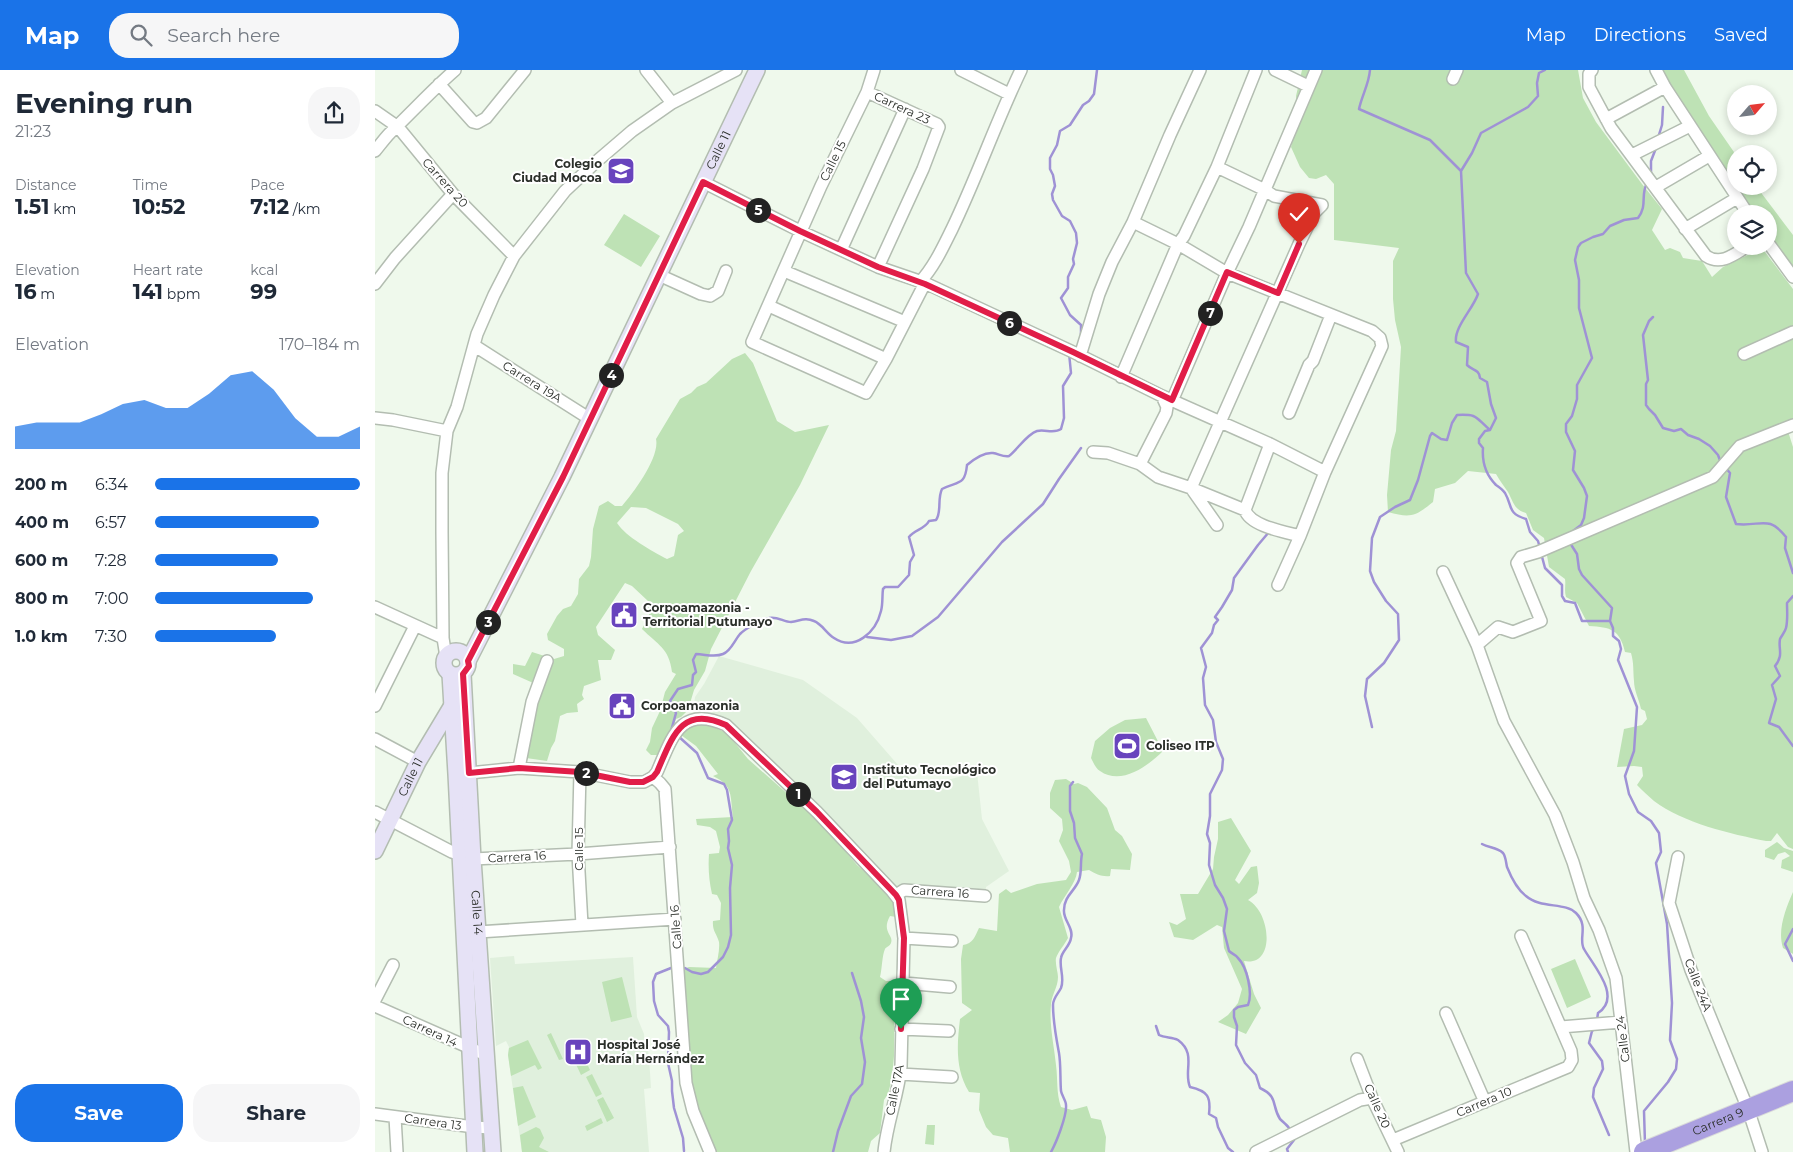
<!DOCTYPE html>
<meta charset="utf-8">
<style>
:root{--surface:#fff;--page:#f6f6f7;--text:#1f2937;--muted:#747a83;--accent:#1a73e8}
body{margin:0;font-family:Montserrat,sans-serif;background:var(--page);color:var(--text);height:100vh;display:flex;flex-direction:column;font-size:19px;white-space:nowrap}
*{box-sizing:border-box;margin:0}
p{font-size:16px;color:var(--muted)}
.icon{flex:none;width:28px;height:28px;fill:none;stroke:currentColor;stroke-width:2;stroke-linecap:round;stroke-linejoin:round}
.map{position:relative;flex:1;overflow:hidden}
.drawer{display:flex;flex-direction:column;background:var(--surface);width:375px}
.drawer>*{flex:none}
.needle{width:32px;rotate:62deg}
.fabs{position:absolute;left:1352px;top:15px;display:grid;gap:10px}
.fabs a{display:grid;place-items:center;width:50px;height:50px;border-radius:50%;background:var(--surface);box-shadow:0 2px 8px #0003;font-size:25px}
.pin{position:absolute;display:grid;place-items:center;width:42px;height:42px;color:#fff;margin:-51px -21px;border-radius:50% 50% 50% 0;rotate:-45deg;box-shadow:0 0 5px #0007}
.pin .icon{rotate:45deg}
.km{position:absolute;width:25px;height:25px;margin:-12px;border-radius:50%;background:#222;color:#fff;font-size:14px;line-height:25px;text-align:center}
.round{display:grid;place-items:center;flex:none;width:52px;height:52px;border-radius:20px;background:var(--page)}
.head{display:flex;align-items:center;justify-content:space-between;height:85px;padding:0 15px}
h1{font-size:28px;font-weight:700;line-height:38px}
.stats{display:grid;grid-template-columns:repeat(3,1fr);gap:8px;height:85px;padding:5px 15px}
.stats div{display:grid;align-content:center}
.stats b{font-size:21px;font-weight:700}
.stats small{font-size:14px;font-weight:400}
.stats p{font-size:14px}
.chart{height:140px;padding:10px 15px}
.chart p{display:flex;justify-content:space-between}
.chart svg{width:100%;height:90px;margin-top:5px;fill:var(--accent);opacity:.7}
.primary-button{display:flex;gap:10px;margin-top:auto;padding:10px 15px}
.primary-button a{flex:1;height:58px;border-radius:20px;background:var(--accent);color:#fff;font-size:20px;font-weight:700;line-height:58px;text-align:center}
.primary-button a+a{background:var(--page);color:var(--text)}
ul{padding:0 15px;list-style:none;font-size:16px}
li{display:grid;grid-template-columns:80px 60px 1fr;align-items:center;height:38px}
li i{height:12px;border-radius:6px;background:var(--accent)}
header{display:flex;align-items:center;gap:30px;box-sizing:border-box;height:70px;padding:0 25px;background:var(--accent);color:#fff}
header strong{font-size:24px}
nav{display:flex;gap:28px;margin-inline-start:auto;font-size:18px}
.search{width:350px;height:45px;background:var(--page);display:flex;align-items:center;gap:12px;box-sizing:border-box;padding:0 18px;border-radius:20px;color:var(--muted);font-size:19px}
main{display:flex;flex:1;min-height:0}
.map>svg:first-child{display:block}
.built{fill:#e0f0dd}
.green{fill:#bee2b5;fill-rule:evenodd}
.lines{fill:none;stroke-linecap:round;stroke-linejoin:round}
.stream{stroke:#9f92d5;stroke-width:2.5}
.street-casing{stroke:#b3bdb1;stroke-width:14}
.secondary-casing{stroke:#b3bdb1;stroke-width:18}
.highway-casing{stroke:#d9dad9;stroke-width:22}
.street{stroke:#fff;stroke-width:11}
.secondary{stroke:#e6e2f6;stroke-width:15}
.highway{stroke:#aba0e0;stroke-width:20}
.route-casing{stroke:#fff;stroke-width:10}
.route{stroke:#e11d48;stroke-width:6}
.labels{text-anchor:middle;stroke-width:4;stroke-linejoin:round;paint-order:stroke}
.street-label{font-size:12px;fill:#2b2f2a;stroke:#fff}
.poi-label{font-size:12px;font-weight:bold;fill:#2b2f2a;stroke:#fff;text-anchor:start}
</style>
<header>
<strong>Map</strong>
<div class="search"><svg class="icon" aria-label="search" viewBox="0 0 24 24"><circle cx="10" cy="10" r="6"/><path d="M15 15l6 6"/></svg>Search here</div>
<nav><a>Map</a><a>Directions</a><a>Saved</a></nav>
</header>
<main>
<section class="drawer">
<div class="head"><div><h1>Evening run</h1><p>21:23</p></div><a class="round"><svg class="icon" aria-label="share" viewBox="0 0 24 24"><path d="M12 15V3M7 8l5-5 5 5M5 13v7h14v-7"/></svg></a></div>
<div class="stats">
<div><p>Distance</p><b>1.51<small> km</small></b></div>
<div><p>Time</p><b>10:52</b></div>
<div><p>Pace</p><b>7:12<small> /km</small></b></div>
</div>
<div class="stats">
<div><p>Elevation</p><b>16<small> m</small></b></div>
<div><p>Heart rate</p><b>141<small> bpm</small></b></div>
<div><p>kcal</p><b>99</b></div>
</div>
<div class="chart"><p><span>Elevation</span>170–184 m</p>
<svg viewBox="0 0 160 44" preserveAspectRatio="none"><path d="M0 44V33L10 31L20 31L30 31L40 27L50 22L60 20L70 24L80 24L90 17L100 8L110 6L120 15L130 29L140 38L150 38L160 33V44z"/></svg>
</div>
<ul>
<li><b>200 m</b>6:34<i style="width:100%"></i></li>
<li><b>400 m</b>6:57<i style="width:80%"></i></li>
<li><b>600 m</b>7:28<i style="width:60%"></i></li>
<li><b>800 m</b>7:00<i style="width:77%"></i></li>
<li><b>1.0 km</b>7:30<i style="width:59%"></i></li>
</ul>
<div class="primary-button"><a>Save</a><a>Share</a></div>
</section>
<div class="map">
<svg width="1418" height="1082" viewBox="0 0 1418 1082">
<rect width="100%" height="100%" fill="#eff9ec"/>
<path class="built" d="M344,586L428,610L482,648L537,711L554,715L602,702L607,749L634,801L611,817L610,826L525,822L351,655L318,645L320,627L329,614Z
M139,886L140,894L258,887L262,947L269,964L270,978L273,980L274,987L276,1018L269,1019L274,1082H147L133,985L134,977L131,971L121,976L115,888Z"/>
<path class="green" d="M927,0H1203L1208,28L1221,52L1267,114L1287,139L1277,160L1290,180L1295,178L1305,182L1308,188L1327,191L1337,207L1348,197L1387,178L1418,219V352L1411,355L1418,377V779L1413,777L1402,763L1396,771H1391C1356,764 1308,753 1279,731C1273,726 1267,720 1262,715L1268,706L1267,697L1259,696L1242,697L1249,659L1267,655L1272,649L1270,641L1266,639C1264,630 1259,620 1259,611C1258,601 1259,593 1256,583L1250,582C1245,560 1236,557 1214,556L1202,533L1191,527C1189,521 1191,515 1190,509L1174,497L1169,468L1158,460L1151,443C1139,440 1138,431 1133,422C1129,416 1125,411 1121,404L1093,401L1080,413L1060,419L1058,432C1040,447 1035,448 1013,442L1012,425L1016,380L1021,361L1026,277L1020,250L1018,229V191L1024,178L959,170V114L951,105L941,109L934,108L925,97L916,77L923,51L921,26Z
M1284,0H1309L1334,46L1361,85V116H1381L1418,165V200L1394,166V144H1377Z
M249,144L285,166L266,197L229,175Z
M370,283L378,293L402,351L420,362L454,355L425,415L376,501L336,579L330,601L319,620L313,640L306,647L301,649L295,667L285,685H276L271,680L275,672L277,658L285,641L290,622L301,604L297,602C294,578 283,575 267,559L274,545L273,531L257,516L250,513L221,557L223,565L240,580L236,590H223L226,610L209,616L207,625L209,629L202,634L203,642L192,643L185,646L180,671L176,678L172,691L151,688L165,616L138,604V594L150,596L157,582L179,589L189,586V579L173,570L172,564L182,546L188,539L196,536L203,524L204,509L214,496L216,487L218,459L224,436L233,431L240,436H247C259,422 285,387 281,369L305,329L316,323L322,317L331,313L357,289ZM256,437L271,438L303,454L309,461L303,465L299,486L292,489C277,481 251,467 242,453Z
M771,648L788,681C773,696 746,716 725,701C721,699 718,692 716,688L720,671L735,658L750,650Z
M323,654L334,655L352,663L373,689L450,757L482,795L517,825L521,832V847L515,846C506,862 519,865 516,873C515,876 511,877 510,879C507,885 507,900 505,907L511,911H519L520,915L519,986L517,1008L513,1024L509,1030L505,1063L496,1071L493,1082H340L337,1075L315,1016L308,899L314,897L341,898C342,890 345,880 344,872C342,864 337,861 338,851L345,850L346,833L342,825L337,824C334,811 333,798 334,784L344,783L345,777L341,761L335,757L322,755L321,749L358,747C355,726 359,716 338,706L343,704L321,676L306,665L312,656Z
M691,709L699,714L703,713L712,717L732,738L740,760L747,766L757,784L755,800L736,799L735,806C727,807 721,804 714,800L702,802C701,813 689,826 684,837L693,868C690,874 683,882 681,888C680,894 683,902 683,907C683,917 677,924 676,934C674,955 679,975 681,995C683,1010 681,1022 686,1037L697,1040L712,1036L716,1048L726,1050L731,1067L730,1082H635L633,1068L618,1065L611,1057L604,1040L605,1023L594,1022C580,999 582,975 585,949L597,940L587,933L586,889L588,875C598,874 600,866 604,858L622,861L624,824L631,819L636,823L662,814L691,810L696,802L694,791L684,771L688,760L687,749L675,738V723L680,710Z
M856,748L876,781L860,810L864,814L876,797L882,796L884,813L882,823L873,830C896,842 901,897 869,891L879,924L886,938L871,964L843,952L853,945L863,933L867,919L849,878L847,857L842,855L818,870L799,867L794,852L802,855L811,849L805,824H823L838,799L839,787L843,769V752Z
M1402,772L1409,778L1418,781V802L1406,798L1407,790L1415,786L1410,782L1403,784L1399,790L1390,787V780Z
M1418,822V884L1408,878C1402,860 1411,838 1418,822Z
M1200,889L1216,927L1192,938L1176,899Z
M247,907L257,947L236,952L227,912Z
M176,963L188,989L184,990L172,965Z
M153,970L167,998L163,1000L160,995L136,1006L133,985L134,978Z
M207,983L215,1000L206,1005L198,988Z
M217,1004L227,1024L221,1027L211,1007Z
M148,1016L161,1047L143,1056L138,1018Z
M228,1027L239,1048L232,1052L222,1030Z
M226,1048L228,1053L212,1061L210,1056Z
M552,1055H560L559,1075L550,1074Z
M161,1057L165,1059L169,1068L164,1077L174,1082H147L145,1065Z"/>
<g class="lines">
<path class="stream" d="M995,0C994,14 987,25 984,39L1055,70L1086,101
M1283,68L1287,55L1288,37
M1276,106V91L1281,78
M1278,247L1274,251L1268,265L1273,310L1271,314V335L1274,339L1280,345L1288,358L1299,361L1306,359L1313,365L1324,369L1335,376L1343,385L1346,393
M706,264V255L695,245L686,228L693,218V207L699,194L698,189L702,173L701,163L695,151L687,146L678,130L677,124L680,116L678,105L675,99V88L682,75L685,61L695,55L708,35L714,31L719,24L722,0
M1350,397L1355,403L1351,427L1361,454C1386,457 1393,444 1411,467L1410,478L1418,503
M1198,461L1206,455L1209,448L1212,426L1209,418L1198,400L1200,381L1191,362V354L1197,346L1202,329V315L1217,288L1204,238V210L1200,190L1203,177L1206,173L1218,167L1228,164L1235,156L1249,150L1263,148C1273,135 1265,126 1272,113
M894,462L883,475L859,508L857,520L847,537L840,547L843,550L839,555L837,563L826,578L831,597L828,608L830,635L838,650L841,672L848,689L847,700L835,724V746L832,764L835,773L834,795L840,815L848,828L852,839L849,861L854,881C857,884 861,885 863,888C872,897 878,923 873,935L863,937L859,940V947L862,956L861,975L870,993L881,1005L885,1018C904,1027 896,1035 905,1049C908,1052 912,1055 914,1058
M1195,473L1202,484L1204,499L1207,505L1237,538L1235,551
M1165,478L1163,471L1155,462L1151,449C1132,443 1138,437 1130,423C1128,420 1124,417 1121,415C1111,405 1107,391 1108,378L1104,373V369L1110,361L1115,360L1121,348L1116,334L1112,312L1105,308C1104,299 1098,301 1092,295L1093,277L1081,272C1079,257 1098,239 1103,224L1091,203L1086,101L1097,83L1106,63L1153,37L1163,26L1162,13L1164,3L1170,0
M1166,483L1170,498L1187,515V526L1190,531L1200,533L1207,551H1235L1238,558V566L1244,571L1246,579L1243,590L1262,637L1259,681L1250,706L1254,724L1263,742L1276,751L1284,763L1286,782L1281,793L1292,854L1297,933L1295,970L1302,989L1301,999L1293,1012L1269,1041L1270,1074
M1418,526L1412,533C1412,541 1413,550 1411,558C1410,562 1407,565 1405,569C1403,579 1409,585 1400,596L1405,606L1397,615L1401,629L1394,653L1404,657L1418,676
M492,567L516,570L537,566L563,547L627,472L668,434L684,409L706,378
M997,657L990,626L992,609L1009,593L1024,570L1023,544L1011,531L999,512L995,501L997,468L1005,447L1020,437L1035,430L1043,410L1055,366L1057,363L1066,369L1072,370L1077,353L1082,345C1103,344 1100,347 1115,360
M296,661L301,643L295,631L303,619L317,615L318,605L321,602L318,590L321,584C330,584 339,588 348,584C356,581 359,571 365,564C370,559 387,549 394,548C402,546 409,552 416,552C425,551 430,547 439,551C447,554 451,563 459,568C480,582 501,562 506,541C508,534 507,526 508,519L510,517H523L534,505L535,492L539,485L534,467C539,460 550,459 554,451L561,450C567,442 562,429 567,419C583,411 590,416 592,395C599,389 609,382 618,383C624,384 628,387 634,386C642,380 652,364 662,361C670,359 679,364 686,359L689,348L688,316L696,303L694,283
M303,666L322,683L333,708L349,714L352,720L357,750L353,759L354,771L353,778L357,795L355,818L356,865L353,877L348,887L333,902L326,904L317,902L310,898
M1107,774C1114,778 1122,777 1128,783C1131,787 1131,793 1132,797C1136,807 1143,820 1151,826C1166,839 1190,832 1201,843C1214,856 1203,869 1209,879C1217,894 1248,927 1223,943L1222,950
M1418,859L1410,874L1418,891
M296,898L281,904L278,912L279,931L283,945L293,956L294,962L293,993L297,1011V1021L299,1038L308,1068L309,1081
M781,956L784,965C790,968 797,967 803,970C822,984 808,1001 815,1017C833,1021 836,1027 834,1044L841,1048L843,1057L853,1078L858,1082
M1221,958L1217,961L1214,973L1227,991L1228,999L1219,1018L1218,1027L1234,1065
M458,1082L463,1061L476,1026L487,1014L490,992L486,968L489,947L486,931L477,903
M676,1082C681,1073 692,1046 691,1035C691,1031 687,1026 686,1021C685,1009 686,995 684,983C681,967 678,952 678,935C678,928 683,924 686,918C690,908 684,898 686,888C687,881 695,876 696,868C699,858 688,850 689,840C689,826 700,821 704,810C707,802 705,793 707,784L700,768L699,753L695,741V716L698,712
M913,1082L912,1079L919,1070"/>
<defs>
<path id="street" d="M271,0L297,33
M499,0L492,22L446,116L377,272L491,323L511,289L550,213
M586,0L634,24
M900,0L933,16
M1217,0L1214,4V17L1236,58L1331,186C1346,196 1360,184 1373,176
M1281,0L1290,17L1373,144
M1078,9L1082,0
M64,14L98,52L102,53L111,48L150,0
M492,22L562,54L564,57L548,99L503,197
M0,41L23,57L78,124L139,186
M1231,49L1290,17
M0,81C5,75 10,68 15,63C37,42 57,20 80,0
M1257,85L1315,56
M842,97L890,120L899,126L947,135
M328,112L425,161L503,197L550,213L698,282L787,326L895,374L950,402
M1281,117L1334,86
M758,152L803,174L809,166L842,97L881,0
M1310,159L1362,128
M1394,174L1418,207
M466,180L530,39
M409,201L530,252
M284,205L326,224L335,226L343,221L351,201
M545,212C559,197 568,177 577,159C602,107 621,52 646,0
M0,214L20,188L78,124
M394,236L511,289
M100,276L215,349
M1369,284L1418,262
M705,286L724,224L737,192L758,152L795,65L825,0
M746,307L803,174L852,203L997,261L1005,268L1007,276L950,402L925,466
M797,331L852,203L874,157L941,0
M914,343L934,295L938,291L956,245
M0,348L18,350L72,361
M895,374L870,440C875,456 910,462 925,466L903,515
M718,382L733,383L765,394L791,343L792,337L787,326
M765,394L783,407L816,418L842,455
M870,440L816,418L924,174L939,143L947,135
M1068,502L1102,575L1129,651L1180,745L1198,792L1209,828L1224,860L1241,908L1261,1082
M0,537L68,568
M1102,575L1123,557L1138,562L1166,551L1142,493L1146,487L1163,482L1338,407L1365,376L1418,355
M71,587L68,568L67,462V403L72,361L82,337L102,264L119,225L139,186L190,121L222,91L257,61L297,33L361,0
M0,636L40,556
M0,669L43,692
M144,698L157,632L172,591
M205,702L203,784L207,855
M94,703L144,698L205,702L255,712H269L278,707L282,702C297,668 305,634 351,655L442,742L517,821L524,830L529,868L526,997C523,1026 512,1052 509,1082
M278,707L285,713L290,719L311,1013L318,1041L335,1082
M0,742L77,782L98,789L203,784L295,777
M1303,787L1294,833L1316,900L1373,1039L1387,1082
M521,825L529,820L610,826
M103,862L300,849
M529,868L577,871
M529,913L575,917
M0,930L18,895
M0,936L111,985
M1071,943L1110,1032
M1186,957L1246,952
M526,959L574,961
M982,989L997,1028L1023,1082
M525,1004L577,1007
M0,1044L99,1057L116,1058
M20,1047L22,1082
M1018,1070L1193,997L1197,990L1196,981L1146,866
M881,1082L985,1030L997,1028"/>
<g id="secondary">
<circle cx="81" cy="593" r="12"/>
<path id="s1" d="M93,591L187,407L382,0"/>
<path d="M75,604L81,704L100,1082"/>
<path id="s2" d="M88,604L98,789L118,1082"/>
<path id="s3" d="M0,781L43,692L76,637"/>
</g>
<g id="highway">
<path id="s4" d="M1269,1082L1418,1021"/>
</g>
</defs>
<use href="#street" class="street-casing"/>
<use href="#secondary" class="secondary-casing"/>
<use href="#highway" class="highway-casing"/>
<use href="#street" class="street"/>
<use href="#secondary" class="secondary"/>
<use href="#highway" class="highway"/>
</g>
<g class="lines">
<defs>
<path id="route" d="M526,959L529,868L524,830L521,825L442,742L351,655C306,634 297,668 282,702L278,707L268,712H255L205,702L144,698L94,703L88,604L94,596L93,591L188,407L328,112L425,161L503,197L550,214L698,282L797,330L852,202L903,223L924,174"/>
</defs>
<use href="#route" class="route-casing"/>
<use href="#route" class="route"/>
</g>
<defs>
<symbol id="school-square" viewBox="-11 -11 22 22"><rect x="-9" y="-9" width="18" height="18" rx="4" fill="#6844bd" stroke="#fff"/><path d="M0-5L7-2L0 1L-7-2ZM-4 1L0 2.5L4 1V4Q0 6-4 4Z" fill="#fff"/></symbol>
<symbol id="civic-square" viewBox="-11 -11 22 22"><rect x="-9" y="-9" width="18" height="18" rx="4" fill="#6844bd" stroke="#fff"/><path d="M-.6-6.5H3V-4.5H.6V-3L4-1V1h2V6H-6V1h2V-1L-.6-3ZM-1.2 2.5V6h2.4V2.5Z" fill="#fff"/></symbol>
<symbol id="stadium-square" viewBox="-11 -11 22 22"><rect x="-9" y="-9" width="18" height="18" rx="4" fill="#6844bd" stroke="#fff"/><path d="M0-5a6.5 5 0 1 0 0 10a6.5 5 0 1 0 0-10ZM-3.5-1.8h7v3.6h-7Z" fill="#fff"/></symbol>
<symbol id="university-square" viewBox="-11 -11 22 22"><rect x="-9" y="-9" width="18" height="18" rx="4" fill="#6844bd" stroke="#fff"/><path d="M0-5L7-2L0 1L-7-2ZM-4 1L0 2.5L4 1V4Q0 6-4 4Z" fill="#fff"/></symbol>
<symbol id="hospital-square" viewBox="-11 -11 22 22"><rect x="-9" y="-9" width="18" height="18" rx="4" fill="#6844bd" stroke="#fff"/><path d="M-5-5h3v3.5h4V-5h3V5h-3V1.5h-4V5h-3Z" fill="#fff"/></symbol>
</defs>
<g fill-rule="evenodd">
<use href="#school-square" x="230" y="85" width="32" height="32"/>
<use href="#civic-square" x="233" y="529" width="32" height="32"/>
<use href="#civic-square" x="231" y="620" width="32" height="32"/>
<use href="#stadium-square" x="736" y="660" width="32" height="32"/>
<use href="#university-square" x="453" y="691" width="32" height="32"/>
<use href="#hospital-square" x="187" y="966" width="32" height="32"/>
</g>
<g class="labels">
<g class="street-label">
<text transform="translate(527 38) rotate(25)" y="4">Carrera 23</text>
<text dy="4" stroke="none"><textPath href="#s1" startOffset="569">Calle 11</textPath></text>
<text transform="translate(458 91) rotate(-64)" y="4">Calle 15</text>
<text transform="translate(70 113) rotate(48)" y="4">Carrera 20</text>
<text transform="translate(157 312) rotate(32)" y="4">Carrera 19A</text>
<text dy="4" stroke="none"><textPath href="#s3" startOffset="82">Calle 11</textPath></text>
<text transform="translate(204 779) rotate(-90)" y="4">Calle 15</text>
<text transform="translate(142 787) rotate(-3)" y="4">Carrera 16</text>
<text transform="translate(565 822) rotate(4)" y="4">Carrera 16</text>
<text dy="4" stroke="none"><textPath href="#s2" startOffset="239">Calle 14</textPath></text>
<text transform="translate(301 857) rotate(-94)" y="4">Calle 16</text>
<text transform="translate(1323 915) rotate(69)" y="4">Calle 24A</text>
<text transform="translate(55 961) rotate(25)" y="4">Carrera 14</text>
<text transform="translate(1248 969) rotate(-97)" y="4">Calle 24</text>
<text transform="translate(520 1020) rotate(-79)" y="4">Calle 17A</text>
<text transform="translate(1109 1032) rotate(-23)" y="4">Carrera 10</text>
<text transform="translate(1002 1036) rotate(66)" y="4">Calle 20</text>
<text transform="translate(58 1052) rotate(8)" y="4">Carrera 13</text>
<text dy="4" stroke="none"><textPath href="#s4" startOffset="80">Carrera 9</textPath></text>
</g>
<g class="poi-label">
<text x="227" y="98" text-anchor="end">Colegio<tspan x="227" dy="14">Ciudad Mocoa</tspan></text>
<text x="268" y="542">Corpoamazonia -<tspan x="268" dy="14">Territorial Putumayo</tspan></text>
<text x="266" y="640">Corpoamazonia</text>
<text x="771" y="680">Coliseo ITP</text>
<text x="488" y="704">Instituto Tecnológico<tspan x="488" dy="14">del Putumayo</tspan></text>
<text x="222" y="979">Hospital José<tspan x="222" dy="14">María Hernández</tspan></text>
</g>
</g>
</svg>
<div class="fabs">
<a><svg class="needle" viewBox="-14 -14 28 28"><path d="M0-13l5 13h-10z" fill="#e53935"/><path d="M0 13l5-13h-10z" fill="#747a83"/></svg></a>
<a><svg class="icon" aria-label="locate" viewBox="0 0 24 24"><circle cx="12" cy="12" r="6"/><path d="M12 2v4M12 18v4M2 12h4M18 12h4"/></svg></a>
<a><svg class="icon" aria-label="layers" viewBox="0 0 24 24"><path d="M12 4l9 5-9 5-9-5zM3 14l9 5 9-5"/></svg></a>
</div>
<div class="pin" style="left:526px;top:959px;background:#1e9e55"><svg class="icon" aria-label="arrive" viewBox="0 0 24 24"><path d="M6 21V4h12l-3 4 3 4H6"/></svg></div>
<div class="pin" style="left:924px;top:174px;background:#d93025"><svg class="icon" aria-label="check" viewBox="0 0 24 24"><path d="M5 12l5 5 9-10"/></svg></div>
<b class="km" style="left:423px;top:724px">1</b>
<b class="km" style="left:211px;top:703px">2</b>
<b class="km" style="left:113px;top:552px">3</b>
<b class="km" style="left:236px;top:305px">4</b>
<b class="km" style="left:383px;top:140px">5</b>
<b class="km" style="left:634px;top:253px">6</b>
<b class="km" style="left:835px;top:243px">7</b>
</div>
</main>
